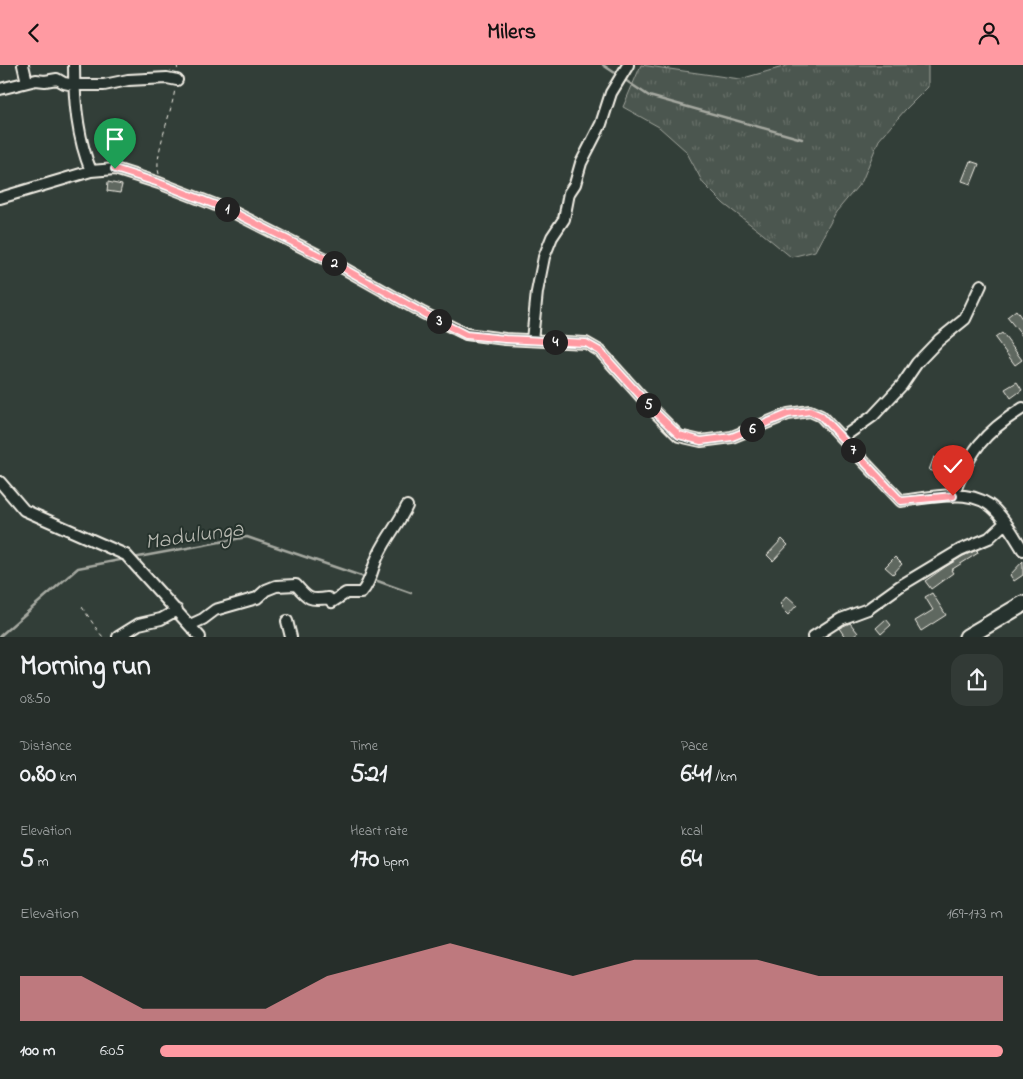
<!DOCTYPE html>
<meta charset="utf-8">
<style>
:root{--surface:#262e2a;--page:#323a36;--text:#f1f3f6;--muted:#a4a8a8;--accent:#ff9aa2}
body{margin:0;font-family:"Indie Flower",sans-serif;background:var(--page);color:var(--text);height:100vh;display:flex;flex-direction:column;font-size:19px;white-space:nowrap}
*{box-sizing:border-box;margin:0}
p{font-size:16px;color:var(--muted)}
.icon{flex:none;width:28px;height:28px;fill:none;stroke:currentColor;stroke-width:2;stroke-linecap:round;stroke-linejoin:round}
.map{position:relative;height:572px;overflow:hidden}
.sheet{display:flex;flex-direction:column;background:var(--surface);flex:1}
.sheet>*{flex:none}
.pin{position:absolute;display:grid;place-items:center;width:42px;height:42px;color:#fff;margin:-51px -21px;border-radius:50% 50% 50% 0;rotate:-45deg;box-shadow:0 0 5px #0007}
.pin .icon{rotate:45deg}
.km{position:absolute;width:25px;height:25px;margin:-12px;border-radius:50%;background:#222;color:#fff;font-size:14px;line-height:25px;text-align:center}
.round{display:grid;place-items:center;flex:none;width:52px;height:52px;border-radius:15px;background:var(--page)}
.headline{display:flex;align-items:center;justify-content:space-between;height:85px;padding:0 20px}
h1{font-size:28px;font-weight:700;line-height:38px}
.figures{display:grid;grid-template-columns:repeat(3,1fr);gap:8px;height:85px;padding:5px 20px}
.figures div{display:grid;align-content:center}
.figures b{font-size:25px;font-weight:700}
.figures small{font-size:14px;font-weight:400}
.figures p{font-size:14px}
.chart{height:140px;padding:10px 20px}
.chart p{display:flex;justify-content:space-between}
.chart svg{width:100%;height:90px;margin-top:5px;fill:var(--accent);opacity:.7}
ul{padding:0 20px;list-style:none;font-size:16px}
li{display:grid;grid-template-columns:80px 60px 1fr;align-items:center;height:38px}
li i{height:12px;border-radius:6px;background:var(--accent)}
header{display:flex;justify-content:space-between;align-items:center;height:65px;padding:0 20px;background:var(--accent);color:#111;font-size:22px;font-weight:700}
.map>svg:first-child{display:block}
.grass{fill:url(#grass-tufts);stroke:#a0a49c}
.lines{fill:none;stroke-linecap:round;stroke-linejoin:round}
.stream{stroke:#a6a9a1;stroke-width:2.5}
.building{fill:#5f6861;stroke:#f4f1e8}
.minor-casing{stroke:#f4f1e8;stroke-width:14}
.primary-casing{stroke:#f4f1e8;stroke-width:19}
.path{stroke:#f4f1e8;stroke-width:1;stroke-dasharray:4 4;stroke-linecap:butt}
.minor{stroke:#26332d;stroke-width:10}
.primary{stroke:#26332d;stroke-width:15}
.route-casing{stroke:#fff;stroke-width:10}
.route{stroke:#ff9aa2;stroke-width:6}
.labels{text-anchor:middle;stroke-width:4;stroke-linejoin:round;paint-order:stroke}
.water-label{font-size:22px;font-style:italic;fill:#babbb3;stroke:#26332d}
</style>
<header><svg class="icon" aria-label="back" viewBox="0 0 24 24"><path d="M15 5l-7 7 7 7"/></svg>Milers<svg class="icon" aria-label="person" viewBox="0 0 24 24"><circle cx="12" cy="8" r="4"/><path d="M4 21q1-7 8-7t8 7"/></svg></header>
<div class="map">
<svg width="1023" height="572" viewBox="0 0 1023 572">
<defs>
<pattern id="grass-tufts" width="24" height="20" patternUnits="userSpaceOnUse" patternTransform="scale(1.25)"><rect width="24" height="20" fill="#4c564f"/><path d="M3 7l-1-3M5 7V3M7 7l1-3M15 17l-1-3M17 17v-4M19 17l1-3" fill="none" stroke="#666f68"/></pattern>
</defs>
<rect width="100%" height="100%" fill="#323e38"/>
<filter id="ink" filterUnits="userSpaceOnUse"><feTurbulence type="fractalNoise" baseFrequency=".02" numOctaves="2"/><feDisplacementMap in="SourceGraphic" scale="10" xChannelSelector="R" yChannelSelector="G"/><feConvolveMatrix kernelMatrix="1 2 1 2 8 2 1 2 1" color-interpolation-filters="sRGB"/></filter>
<g filter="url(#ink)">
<path class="grass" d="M641,0L740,14L790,0H928V22L905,45L879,75L862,116L836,147L815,186L791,192L763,169L724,139L703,118L686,86L659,62L623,42Z"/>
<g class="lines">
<path class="stream" d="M603,0L618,10
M622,13L649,31L802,74
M133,493L247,472L367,513
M372,514L411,528
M0,571L78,503L125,494"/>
</g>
<path class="building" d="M970,96L979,99L971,119L962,116Z
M108,117L122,120L120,128L107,126Z
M1016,245L1023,255V272L1007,252Z
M1002,268L1022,295L1015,300L995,273Z
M1017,317L1022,325L1011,333L1005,324Z
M934,392L943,396L939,408L929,405Z
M782,474L788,480L773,496L767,490Z
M977,485L978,488L951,505L953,508L931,524L925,516L945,502L963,491Z
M895,492L902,499L893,509L885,502Z
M1023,496V510L1014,516L1010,510Z
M932,528L946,550L921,566L915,556L933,545L925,532Z
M787,531L797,540L788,550L781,543L783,542L780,539Z
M886,554L891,560L881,569L876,563Z
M850,558L858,568L853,572H845L839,563Z"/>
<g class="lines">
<defs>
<path id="minor" d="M23,0L27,17
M74,0C74,36 77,72 91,106
M0,24L36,15L45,16L57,14L64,18L74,20H104L128,15L167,13L177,15
M0,133L91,106L115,104L159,118L231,146L336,199L423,248L466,269L505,274L586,278L600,286L654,346L679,371L701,376L732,372L788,349L810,346L821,351L901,436C927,433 965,423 988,439C1001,447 1015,472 1023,485
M532,275L537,227L544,192L552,172L564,154L569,128L575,119L581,98L601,59L611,28L628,0
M842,373L873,351L902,320L917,298L939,275L965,254L981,220
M0,417L24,445L126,490L200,572
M953,431C969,387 983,368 1023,343
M287,556L291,572
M190,560L203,554L215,545L257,533L266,525L276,521L296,520C308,534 310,536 328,533L332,537L346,528H361C371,518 372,502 379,489C387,472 399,458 407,441
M118,572L139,559L161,554L177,545
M813,572L841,554L868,544L900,521L960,485L989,473L1005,458"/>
<path id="primary" d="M967,572L1023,539"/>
</defs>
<use href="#minor" class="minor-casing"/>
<use href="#primary" class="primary-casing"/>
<path class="path" d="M177,0L178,7
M159,109C153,90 173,45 175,23
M82,542L98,566L103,572"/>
<use href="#minor" class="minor"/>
<use href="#primary" class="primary"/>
</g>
</g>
<g class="lines" filter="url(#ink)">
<defs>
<path id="route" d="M115,104L159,118L231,146L336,199L423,248L466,270L505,274L586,278L600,286L654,346L679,370L701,376L732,372L788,349L810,346L821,351L901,436L953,431"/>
</defs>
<use href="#route" class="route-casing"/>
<use href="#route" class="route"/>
</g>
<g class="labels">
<g class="water-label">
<text transform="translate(194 469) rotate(-8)" y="8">Madulunga</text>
</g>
</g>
</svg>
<div class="pin" style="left:115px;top:104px;background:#1e9e55"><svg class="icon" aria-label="arrive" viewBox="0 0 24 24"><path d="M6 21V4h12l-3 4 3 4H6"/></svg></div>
<div class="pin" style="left:953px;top:431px;background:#d93025"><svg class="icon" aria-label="check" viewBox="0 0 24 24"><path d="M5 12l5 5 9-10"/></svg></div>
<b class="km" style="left:227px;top:144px">1</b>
<b class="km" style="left:334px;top:198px">2</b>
<b class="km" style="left:439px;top:256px">3</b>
<b class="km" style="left:555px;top:277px">4</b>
<b class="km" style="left:648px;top:340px">5</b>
<b class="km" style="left:752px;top:364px">6</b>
<b class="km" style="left:853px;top:385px">7</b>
</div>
<section class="sheet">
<div class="headline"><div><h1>Morning run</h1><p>08:50</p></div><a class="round"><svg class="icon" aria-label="share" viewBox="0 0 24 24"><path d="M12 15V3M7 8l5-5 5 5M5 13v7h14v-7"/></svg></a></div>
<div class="figures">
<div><p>Distance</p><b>0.80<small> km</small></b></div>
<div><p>Time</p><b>5:21</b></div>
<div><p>Pace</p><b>6:41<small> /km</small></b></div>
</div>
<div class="figures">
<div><p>Elevation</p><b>5<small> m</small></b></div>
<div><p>Heart rate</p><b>170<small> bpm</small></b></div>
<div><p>kcal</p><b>64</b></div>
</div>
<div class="chart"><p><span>Elevation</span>169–173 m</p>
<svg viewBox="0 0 160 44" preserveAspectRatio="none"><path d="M0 44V22L10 22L20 38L30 38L40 38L50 22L60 14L70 6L80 14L90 22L100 14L110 14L120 14L130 22L140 22L150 22L160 22V44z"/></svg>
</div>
<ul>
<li><b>100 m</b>6:05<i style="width:100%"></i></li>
</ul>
</section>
